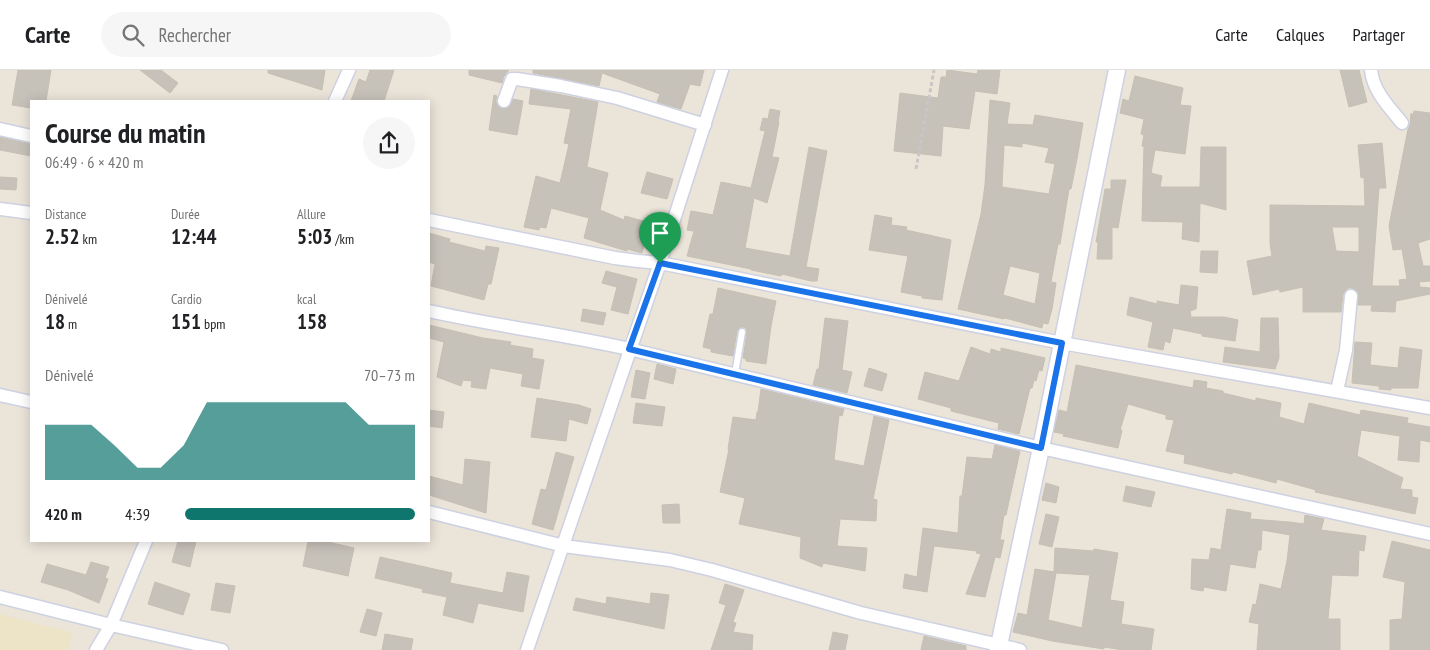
<!DOCTYPE html>
<html lang="fr">
<meta charset="utf-8">
<style>
:root{--surface:#fff;--page:#f6f6f6;--text:#202124;--muted:#757577;--line:#e0e0e0;--accent:#0f766e}
body{margin:0;font-family:"PT Sans Narrow",sans-serif;background:var(--page);color:var(--text);height:100vh;display:flex;flex-direction:column;font-size:19px;white-space:nowrap}
*{box-sizing:border-box;margin:0}
p{font-size:16px;color:var(--muted)}
.icon{flex:none;width:28px;height:28px;fill:none;stroke:currentColor;stroke-width:2;stroke-linecap:round;stroke-linejoin:round}
.map{position:relative;flex:1;overflow:hidden}
.sheet{position:absolute;left:30px;top:30px;width:400px;height:442px;display:flex;flex-direction:column;background:var(--surface);border-radius:0px;box-shadow:0 2px 12px #0003}
.sheet>*{flex:none}
.pin{position:absolute;display:grid;place-items:center;width:42px;height:42px;color:#fff;margin:-51px -21px;border-radius:50% 50% 50% 0;rotate:-45deg;box-shadow:0 0 5px #0007}
.pin .icon{rotate:45deg}
.round{display:grid;place-items:center;flex:none;width:52px;height:52px;border-radius:26px;background:var(--page)}
.headline{display:flex;align-items:center;justify-content:space-between;height:85px;padding:0 15px}
h1{font-size:28px;font-weight:600;line-height:38px}
.metrics{display:grid;grid-template-columns:repeat(3,1fr);gap:8px;height:85px;padding:5px 15px}
.metrics div{display:grid;align-content:center}
.metrics b{font-size:21px;font-weight:600}
.metrics small{font-size:14px;font-weight:400}
.metrics p{font-size:14px}
.chart{height:140px;padding:10px 15px}
.chart p{display:flex;justify-content:space-between}
.chart svg{width:100%;height:90px;margin-top:5px;fill:var(--accent);opacity:.7}
ul{padding:0 15px;list-style:none;font-size:16px}
li{display:grid;grid-template-columns:80px 60px 1fr;align-items:center;height:38px}
li i{height:12px;border-radius:6px;background:var(--accent)}
header{display:flex;align-items:center;gap:30px;box-sizing:border-box;height:70px;padding:0 25px;background:var(--surface);border-bottom:1px solid var(--line)}
header strong{font-size:24px}
nav{display:flex;gap:28px;margin-inline-start:auto;font-size:18px}
.search{width:350px;height:45px;background:var(--page);display:flex;align-items:center;gap:12px;box-sizing:border-box;padding:0 18px;border-radius:28px;color:var(--muted);font-size:19px}
.map>svg:first-child{display:block}
.education{fill:#ede3c7}
.building{fill:#c6c1b9;stroke:#c6c0b3;fill-rule:evenodd}
.lines{fill:none;stroke-linecap:round;stroke-linejoin:round}
.service-casing{stroke:#ced1e2;stroke-width:9}
.minor-casing{stroke:#ced1e2;stroke-width:15}
.tertiary-casing{stroke:#ced1e2;stroke-width:19}
.path{stroke:#c7c7c7;stroke-width:3;stroke-dasharray:4 2.5;stroke-linecap:butt}
.service{stroke:#fff;stroke-width:6}
.minor{stroke:#fff;stroke-width:12}
.tertiary{stroke:#fff;stroke-width:16}
.route-casing{stroke:#fff;stroke-width:10}
.route{stroke:#1a73e8;stroke-width:6}
</style>
<header>
<strong>Carte</strong>
<div class="search"><svg class="icon" aria-label="search" viewBox="0 0 24 24"><circle cx="10" cy="10" r="6"/><path d="M15 15l6 6"/></svg>Rechercher</div>
<nav><a>Carte</a><a>Calques</a><a>Partager</a></nav>
</header>
<div class="map">
<svg width="1430" height="580" viewBox="0 0 1430 580">
<rect width="100%" height="100%" fill="#ebe4d9"/>
<path class="education" d="M0,544L73,563L67,580H0Z"/>
<path class="building" d="M18,0H51L46,31H31V38L12,35Z
M140,0H161L178,13L170,23Z
M268,0H325L322,20L268,3Z
M370,0H394L384,31H351L359,9L366,12Z
M469,0H509L504,6L502,13L469,5Z
M533,0H704L700,16L690,14L681,39L657,32L660,24L602,3L599,16L533,3Z
M947,0L977,4L978,0H1000L997,24L975,21L969,59L943,56L941,86L894,81L900,23L938,28L941,7H946Z
M1340,0H1359L1367,32L1349,37Z
M1135,6L1183,18L1180,35L1191,36L1185,84L1155,80L1151,103L1162,106L1160,117H1200L1201,77H1226V140L1200,133L1199,172L1182,169L1183,152L1142,151L1144,76H1142L1144,65L1141,64L1144,49L1120,43L1123,29L1129,31Z
M531,19L598,32L587,97L608,103L600,140L624,150L625,146L650,153L642,183L627,179V181L584,168L589,148L551,138L546,158L540,157L539,160L524,157L536,106L560,113L569,74L564,73L571,39L529,34Z
M494,25L497,26L496,32L498,36L502,39L509,37L513,29L523,31L517,65L489,60Z
M990,30L1010,33L1007,54L1033,55L1035,45L1083,53L1077,89L1071,119H1069L1060,174H1058L1051,212L1056,213L1052,239L1048,254L1043,253L1042,258L1005,248L1004,249L958,239L981,144L985,115ZM1022,73L1049,78L1045,92L1055,94L1049,124L1002,117L1004,75L1022,77ZM1010,196L1040,203L1035,234L1003,225Z
M770,39L780,41L778,52H779L772,87L779,88L767,133L754,128L745,178L790,186L809,77L827,81L806,197L819,199L817,211H811L782,204L781,206L751,200V199L687,186L694,161L687,160L691,141L713,145L721,112L751,118L765,61L760,60L763,48L768,49Z
M1414,41L1430,43V169L1418,173L1423,196H1430V211L1419,212L1420,217L1430,218V224L1396,231L1395,242L1371,241L1372,235H1358V222L1352,218H1348L1345,221L1343,225L1341,242H1303V217L1280,222L1279,219L1253,225L1247,191L1272,186L1270,174V135L1365,136L1364,107L1361,108L1358,75L1372,74L1382,73L1386,118H1379L1372,216H1400L1399,210L1407,209L1402,179L1393,180L1389,156L1408,59L1410,55L1411,43L1413,45ZM1332,157H1359V182L1336,181Z
M0,67L31,74V86L0,80Z
M647,102L673,109L667,129L641,123Z
M0,107L17,108L16,120L0,119Z
M1111,110H1126L1118,158L1112,157V189H1097L1098,172H1096L1105,119H1111Z
M875,145L892,148L891,155L907,157L906,160L951,170L942,230L922,228V226L901,222L908,186L869,180Z
M429,163L450,169L449,172L485,181L486,176L499,178L491,214H488L484,230L431,216L435,194L429,192Z
M1201,181H1218L1217,203L1200,202Z
M606,201L637,209L628,244L611,240L617,217L602,213Z
M1181,215L1198,217L1196,239L1190,241L1191,247H1224L1238,250L1235,271L1202,266V264L1173,258L1170,273L1165,271L1163,280L1148,277L1153,252L1127,245L1130,227L1157,234V231L1179,235Z
M718,218L776,231L771,256L766,294L746,291V289L743,288L747,262L746,258L743,257L740,258L737,261L733,286L711,282V279L703,277L710,244H713Z
M583,239L606,243L603,255L581,251Z
M825,248L848,251L842,300L852,302L847,323L813,315L817,299H819Z
M1261,248H1278L1279,288L1275,299L1223,292L1225,277L1260,282Z
M429,255L483,268L511,272L510,275L533,279L532,288L544,290L539,319L521,316L523,304L490,298L486,319L471,317L472,311L463,310L461,316L437,307L444,272L429,268Z
M1355,272L1372,273L1370,295L1398,298L1400,277L1422,280L1418,318H1391V320L1379,319V316L1352,313Z
M971,277L990,284L991,279L1001,282V278L1045,288L1042,301L1039,300L1036,311L1034,310L1032,318H1030L1019,364L998,359L999,353L951,341V338L918,329L925,302L959,311Z
M657,294L676,299L673,314L654,309Z
M1076,295L1193,318L1194,310L1207,312L1206,318L1223,321V323L1256,331V328L1281,333L1279,347L1304,354L1309,333L1360,345L1361,340L1408,348L1407,353L1430,357V372L1420,370L1419,392L1398,390L1400,366L1361,360L1357,386L1403,408L1400,419L1412,420V427L1418,428L1415,444L1315,422L1316,420L1277,409L1276,413L1233,402L1232,404L1184,393L1185,385L1166,381L1174,350L1166,349V345L1128,334L1120,360H1122L1118,378L1063,366L1064,364L1054,362L1059,340L1067,342Z
M869,298L887,304L882,321L864,316Z
M636,300L650,303L645,329L631,327Z
M761,319L844,339L842,346L839,345L834,390L864,396L874,346L889,350L873,429L877,430L876,451L840,449L837,476L867,478L865,501L823,493L822,497L800,488L801,467L739,454L745,428L720,422L729,379H728L733,347L756,350L757,342H758Z
M537,328L579,335L591,339L587,354L569,349L566,371L531,367Z
M636,333L665,337L662,356L633,353Z
M429,340L444,342L442,358L429,356Z
M995,375L1020,381L1006,445H1004L1000,470H1004L1000,488L995,487L985,527L966,524L981,484L976,483L977,481L934,476L927,522L903,518L905,504L917,507L923,458L958,463L960,426H962L967,387L992,389Z
M556,382L574,387L553,460L532,454L541,419L546,420Z
M465,389L490,392L486,443L429,425V406L463,415Z
M1046,413L1059,417L1056,433L1042,430Z
M1126,416L1155,422L1151,437L1123,431Z
M679,434L680,453H663L662,435Z
M1227,439L1251,443L1250,449L1289,452L1304,454L1305,445L1324,449L1321,460L1366,466L1364,481L1359,480L1358,506L1332,505L1328,549H1340V580H1257L1259,554L1249,552L1253,534L1256,535L1260,514L1281,519L1287,491L1290,465L1262,460L1261,480H1258L1255,498L1230,494L1226,521L1204,517L1203,521L1191,519L1192,489L1209,490L1211,478L1221,480Z
M1046,444L1059,447L1052,477L1039,474Z
M178,471H196L190,497L172,492Z
M308,471H324L354,478L348,506L303,496Z
M1392,471L1430,480V580H1390V550L1402,549L1405,512L1383,507Z
M1055,478L1093,481L1094,479L1118,483L1110,530L1124,532L1121,554L1154,559L1151,580H1123L1104,577V579L1052,571L1013,562L1018,543L1027,545L1035,499L1054,502ZM1056,503L1090,505L1082,558L1048,550Z
M380,487L452,503L450,513L503,523L507,502L529,506L523,542L478,533L473,553L443,545L447,527L422,522L423,519L375,508Z
M91,492L109,497L105,508L108,509L99,533L68,520L41,512L47,494L86,505Z
M155,512L190,524L183,545L148,534Z
M216,513L235,516L230,543L211,540Z
M725,514L744,520L733,552L736,553L733,562L753,565L752,580H711L726,535L719,533Z
M651,523L669,525L664,559L573,540L576,528L606,534L607,527L650,534Z
M367,539L382,543L376,566L360,562Z
M833,562L848,565L845,580H829Z
M385,564L413,569L411,580H382Z
M924,566L966,576V580H921Z"/>
<g class="lines">
<defs>
<path id="service" d="M735,304L742,262"/>
<path id="minor" d="M1371,0C1373,21 1389,37 1402,53
M335,31L349,0
M504,31L512,9H517L561,16L617,28L705,55
M0,59L31,66
M0,139L31,143
M429,150L615,188L638,191L660,193L1062,273L1430,338
M429,241C495,256 563,264 629,279L1041,378L1430,464
M1337,321L1346,280L1351,226
M0,325L31,332
M429,442L564,476L670,490L712,500L861,543L1020,580
M0,527L111,555L222,580
M96,580L111,555L146,471
M527,580L660,193L722,0"/>
<path id="tertiary" d="M998,580L1041,378L1117,0"/>
</defs>
<use href="#service" class="service-casing"/>
<use href="#minor" class="minor-casing"/>
<use href="#tertiary" class="tertiary-casing"/>
<path class="path" d="M916,99L934,0"/>
<use href="#service" class="service"/>
<use href="#minor" class="minor"/>
<use href="#tertiary" class="tertiary"/>
</g>
<g class="lines">
<defs>
<path id="route" d="M660,193L1062,273L1041,378L629,279Z"/>
</defs>
<use href="#route" class="route-casing"/>
<use href="#route" class="route"/>
</g>
</svg>
<div class="pin" style="left:660px;top:193px;background:#1e9e55"><svg class="icon" aria-label="arrive" viewBox="0 0 24 24"><path d="M6 21V4h12l-3 4 3 4H6"/></svg></div>
<section class="sheet">
<div class="headline"><div><h1>Course du matin</h1><p>06:49 · 6 × 420 m</p></div><a class="round"><svg class="icon" aria-label="share" viewBox="0 0 24 24"><path d="M12 15V3M7 8l5-5 5 5M5 13v7h14v-7"/></svg></a></div>
<div class="metrics">
<div><p>Distance</p><b>2.52<small> km</small></b></div>
<div><p>Durée</p><b>12:44</b></div>
<div><p>Allure</p><b>5:03<small> /km</small></b></div>
</div>
<div class="metrics">
<div><p>Dénivelé</p><b>18<small> m</small></b></div>
<div><p>Cardio</p><b>151<small> bpm</small></b></div>
<div><p>kcal</p><b>158</b></div>
</div>
<div class="chart"><p><span>Dénivelé</span>70–73 m</p>
<svg viewBox="0 0 160 44" preserveAspectRatio="none"><path d="M0 44V17L10 17L20 17L30 27L40 38L50 38L60 27L70 6L80 6L90 6L100 6L110 6L120 6L130 6L140 17L150 17L160 17V44z"/></svg>
</div>
<ul>
<li><b>420 m</b>4:39<i style="width:100%"></i></li>
</ul>
</section>
</div>
